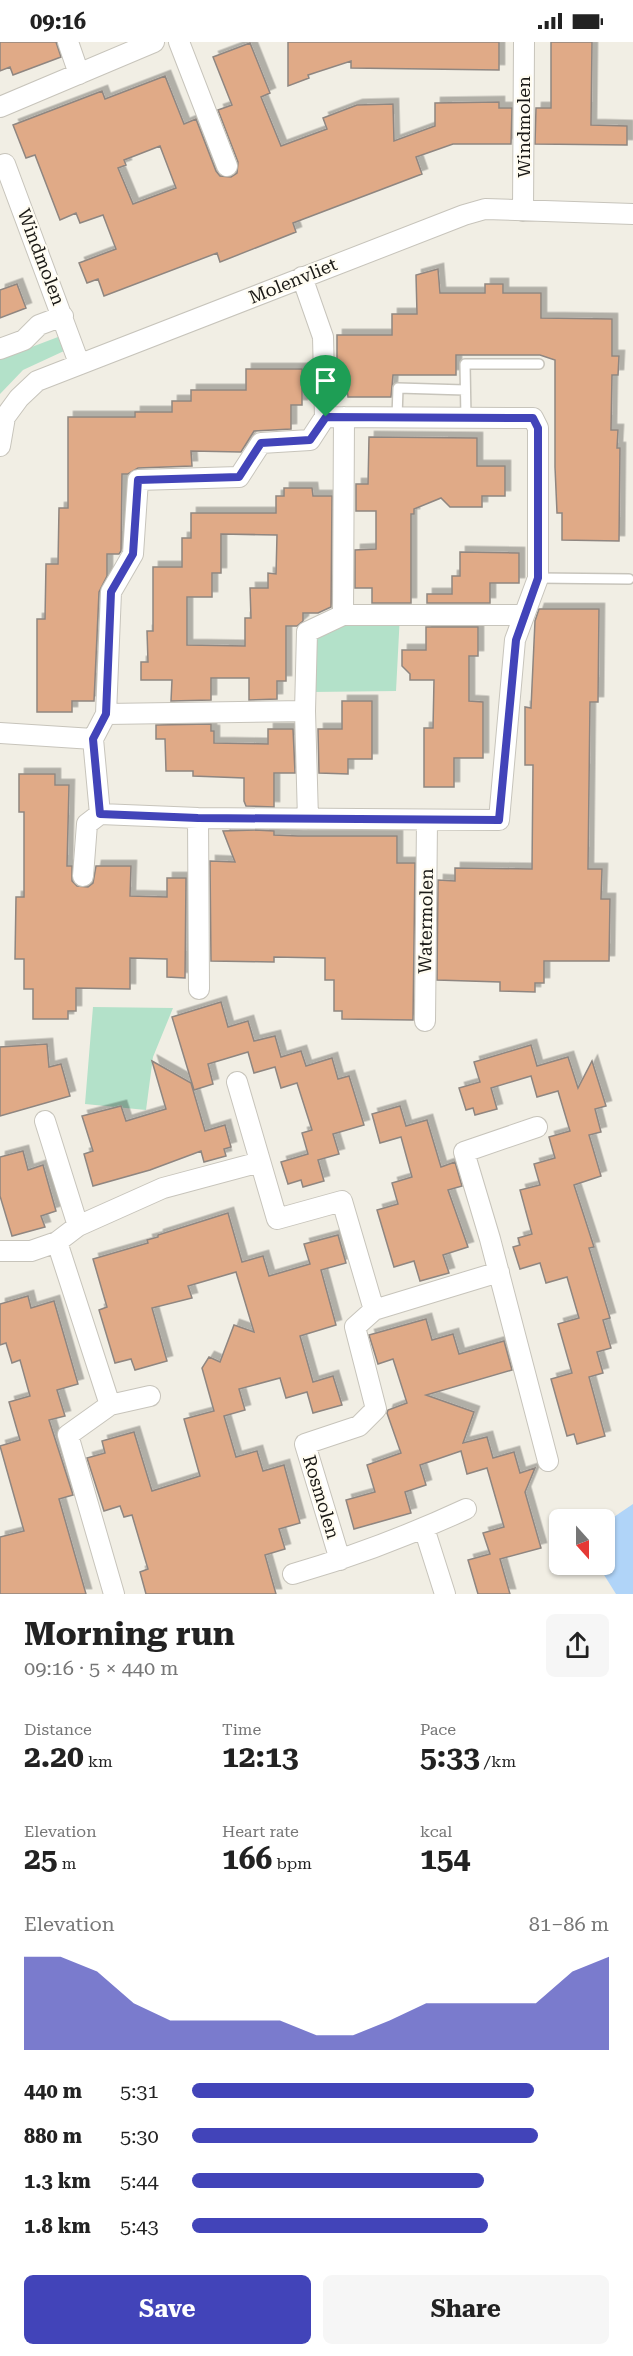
<!DOCTYPE html>
<meta charset="utf-8">
<style>
:root{--surface:#fff;--page:#f6f6f6;--text:#222;--muted:#767676;--accent:#4244b9}
body{margin:0;font-family:"Roboto Serif",serif;background:var(--page);color:var(--text);height:100vh;display:flex;flex-direction:column;font-size:22px;white-space:nowrap}
*{box-sizing:border-box;margin:0}
p{font-size:20px;color:var(--muted)}
.icon{flex:none;width:33px;height:33px;fill:none;stroke:currentColor;stroke-width:2;stroke-linecap:round;stroke-linejoin:round}
.map{position:relative;height:1552px;overflow:hidden}
.details{display:flex;flex-direction:column;background:var(--surface);flex:1}
.details>*{flex:none}
.needle{width:39px;rotate:159deg}
.tools{position:absolute;left:549px;top:1467px;display:grid;gap:12px}
.tools a{display:grid;place-items:center;width:66px;height:66px;border-radius:9px;background:var(--surface);box-shadow:0 2px 4px #0004;font-size:30px}
.pin{position:absolute;display:grid;place-items:center;width:51px;height:51px;color:#fff;margin:-62px -26px;border-radius:50% 50% 50% 0;rotate:-45deg;box-shadow:0 0 6px #0007}
.pin .icon{rotate:45deg}
.round{display:grid;place-items:center;flex:none;width:63px;height:63px;border-radius:9px;background:var(--page)}
.summary{display:flex;align-items:center;justify-content:space-between;height:102px;padding:0 24px}
h1{font-size:33px;font-weight:700;line-height:45px}
.stats{display:grid;grid-template-columns:repeat(3,1fr);gap:9px;height:102px;padding:6px 24px}
.stats div{display:grid;align-content:center}
.stats b{font-size:30px;font-weight:700}
.stats small{font-size:16px;font-weight:400}
.stats p{font-size:16px}
.chart{height:168px;padding:12px 24px}
.chart p{display:flex;justify-content:space-between}
.chart svg{width:100%;height:108px;margin-top:6px;fill:var(--accent);opacity:.7}
.action{display:flex;gap:12px;margin-top:auto;padding:12px 24px}
.action a{flex:1;height:69px;border-radius:9px;background:var(--accent);color:#fff;font-size:24px;font-weight:700;line-height:69px;text-align:center}
.action a+a{background:var(--page);color:var(--text)}
ul{padding:0 24px;list-style:none;font-size:20px}
li{display:grid;grid-template-columns:96px 72px 1fr;align-items:center;height:45px}
li i{height:15px;border-radius:8px;background:var(--accent)}
.status{display:flex;justify-content:space-between;align-items:center;height:42px;padding:0 30px;background:var(--surface);direction:ltr}
.status svg{height:16px;fill:currentColor}
.map>svg:first-child{display:block}
.green{fill:#b3e1c9}
.water{fill:#b0d4f8}
.building{fill:#e0aa87;stroke:#8f8680;stroke-width:1.5;fill-rule:evenodd;filter:url(#shadow)}
.lines{fill:none;stroke-linecap:round;stroke-linejoin:round}
.service-casing{stroke:#c7c4bb;stroke-width:12}
.minor-casing{stroke:#c7c4bb;stroke-width:22}
.service{stroke:#fff;stroke-width:9}
.minor{stroke:#fff;stroke-width:20}
.route-casing{stroke:#fff;stroke-width:12}
.route{stroke:#4244b9;stroke-width:8}
.labels{text-anchor:middle;stroke-width:4.5;stroke-linejoin:round;paint-order:stroke}
.street-label{font-size:18px;fill:#1a1916;stroke:#fffcf1}
</style>
<div class="status"><b>09:16</b><svg viewBox="0 0 49 12"><path d="M0 12V9h3v3zM5 12V6h3v6zM10 12V3h3v9zM15 12V0h3v12zM26 1h20v11H26zM47 4h2v5h-2z"/></svg></div>
<div class="map">
<svg width="633" height="1552" viewBox="0 0 633 1552">
<defs>
<filter id="shadow"><feDropShadow dx="5.5" dy="-5.5" stdDeviation="0" flood-color="#0004"/></filter>
</defs>
<rect width="100%" height="100%" fill="#f1eee4"/>
<path class="green" d="M58,295L64,309L23,328L0,352V317Z
M400,572L396,649L312,650L315,575Z
M93,965L173,966L153,1015L146,1068L85,1062Z"/>
<path class="water" d="M633,1462V1552H616L601,1528L600,1523L604,1522L605,1481Z"/>
<path class="building" d="M0,0H56L61,15L13,33L10,25L0,29Z
M288,0H499V28L351,26V19L308,33L309,36L288,44Z
M551,0H592L591,83L627,84V103L535,102L536,66H551Z
M250,1L270,51L261,55L281,104L327,87L323,76L357,63L393,62L394,99L435,84V61L499,60V66H512L511,102H453L416,115L422,132L293,181L296,190L220,220L217,211L104,254L98,237L87,241L79,221L116,207L103,173L80,181L76,171L60,178L35,113L26,116L13,83L102,49L105,57L165,34L184,82L196,77L216,129L220,134L231,135L237,131L238,120L218,68L232,63L213,15ZM160,104L176,146L133,162L118,126L126,123L124,118Z
M438,227L440,251H485V242H503V251H541V276L612,277V314H619L618,333H612L611,388H618L617,406H620L619,499L562,498V471H557L555,425V318L540,313H456V333H393L391,355H348L345,330H337V293H392V272H417L416,233Z
M17,242L26,266L0,276V248Z
M246,327H302V363H291V387L254,389L241,410L191,409L192,424L138,426L128,432H122L121,509L119,512H107V534L99,550L94,659H72V670H37V577H45L46,522H58L59,466H68V375H135V370H172V359H191V348H246Z
M369,395L477,396V424H505V454H482V465H450L441,456L414,467V472H411V561H372V546H355V508L376,507V469H356V442H368Z
M284,446H312L313,454H332L331,565L318,571H303V579L297,584H286V639H277V657L249,658V636H211V658L171,659L172,638H141V620H148L147,589H153V525H182V496H191V471H276V454H284ZM221,492L277,493L276,532L268,531V546H250L251,576H245V604L187,603V555H212V531H221Z
M460,510L519,511V541H490V561H427V552H452V534H460Z
M539,567H599L598,660H590L588,827H602L601,857H610L609,919H544V941H535V950L500,949V940L437,938L438,838L455,839V826L532,827L533,723H525V665L531,666L535,579Z
M426,585H478V614H469V659L483,660V716H454V745H424V686H433L434,638H410V632L402,624V608H426Z
M342,659H372V717H348V732L319,731L318,687H342Z
M211,682V689H214V701L268,702V687H293L295,731H274V765L246,764L244,759V736L193,734V729H166L165,697H156V683Z
M19,732H55V743H69L67,824H72V839L77,844L88,845L93,841L96,824H131L130,854L167,855V836H186L185,936L167,935V917L130,916V947L76,946V969H68V977H33V947H24V917H15L16,855H24V770H19Z
M255,788L274,789V793L298,794H397V821H415L413,978L342,977V969H334V938H325V916L274,915V920L211,919L210,819L235,820L223,789Z
M221,960L228,985L248,979L254,999L275,994L281,1015L301,1009L306,1024L332,1016L338,1037L349,1034L364,1083L333,1092L339,1112L318,1118L324,1139L303,1145L301,1138L288,1142L281,1120L308,1112L302,1091L312,1088L297,1041L281,1046L275,1025L254,1031L248,1010L208,1022L213,1042L194,1048L172,975Z
M47,1002L49,1025L61,1022L70,1054L0,1074V1005Z
M531,1003L537,1024L568,1015L578,1046L592,1019L606,1064L595,1067L601,1090L589,1093L601,1134L574,1143L594,1205L589,1206L610,1276L603,1278L611,1306L597,1310L603,1331L589,1335L605,1394L577,1402L574,1392L567,1394L551,1337L572,1331L558,1282L579,1276L567,1235L546,1241L540,1221L520,1227L513,1205L520,1203L518,1196L532,1192L520,1148L540,1143L534,1122L555,1116L549,1095L570,1089L558,1049L537,1055L531,1034L491,1046L497,1067L475,1073L473,1066L466,1068L459,1046L480,1040L474,1020Z
M152,1019L191,1041L205,1089L225,1083L231,1105L224,1107L226,1114L204,1120L201,1109L150,1128L93,1144L84,1112L93,1109L82,1074L121,1064L126,1079L166,1067Z
M400,1064L406,1084L427,1078L441,1125L455,1120L462,1144L448,1148L468,1205L443,1213L449,1231L420,1239L414,1219L394,1225L377,1168L398,1162L392,1141L412,1135L401,1095L380,1101L372,1072Z
M23,1109L28,1128L43,1123L56,1169L41,1174L45,1185L12,1194L0,1154V1115Z
M228,1171L242,1220L263,1214L269,1234L310,1222L304,1202L338,1193L346,1221L321,1228L336,1283L300,1294L313,1340L333,1334L342,1363L313,1371L307,1350L286,1356L280,1336L239,1347L245,1368L224,1374L236,1415L257,1409L263,1429L284,1423L300,1481L279,1487L285,1507L265,1513L276,1552H146L140,1530L148,1527L132,1473L124,1475L120,1464L104,1469L87,1416L105,1411L102,1399L134,1390L152,1449L200,1434L184,1377L214,1369L202,1326L209,1315L220,1320L234,1283L254,1290L236,1230L188,1244L192,1256L152,1266L167,1319L135,1328L131,1317L115,1321L99,1268L107,1265L93,1217L148,1201L147,1198L158,1195V1193Z
M28,1254L31,1266L54,1259L78,1342L57,1348L65,1374L49,1378L73,1453L59,1457L86,1552H0V1495L24,1489L0,1404L20,1398L9,1360L30,1354L20,1318L12,1321L6,1301L0,1303V1262Z
M426,1277L432,1298L453,1292L459,1312L504,1299L512,1328L426,1353L474,1370L463,1401L487,1395L493,1416L514,1410L520,1431L535,1426L525,1450L541,1506L500,1517L510,1552H478L468,1518L490,1512L483,1491L504,1485L487,1426L467,1432L461,1409L420,1423L426,1443L405,1450L411,1471L354,1487L346,1458L375,1450L367,1423L401,1411L387,1371L388,1368L407,1361L393,1317L378,1322L369,1293Z"/>
<g class="lines">
<defs>
<path id="service" d="M397,375L398,346L465,348
M466,376L465,322H539
M538,536L629,537"/>
<path id="minor" d="M68,0L79,32
M179,0L227,124
M0,65L154,0
M0,124L5,122L79,321
M523,169L524,0
M0,307L24,298L39,283L63,274
M0,404L5,375L19,356L37,339L464,173L485,167L633,172
M343,573H523
M106,672L305,669
M0,691L93,697L100,772L198,776L499,778L515,598L538,536V386L533,376L325,375L323,295L302,235
M93,697L106,672L111,550L133,512L138,438L239,435L261,401L310,398L325,375
M198,776L199,947
M308,777L305,669L307,590L343,573L344,375
M83,834L87,782L100,772
M425,979L427,779
M237,1040L277,1177L342,1159L374,1268
M45,1079L78,1184
M537,1085L464,1110L490,1197L548,1419
M57,1200L110,1363
M0,1209H31L57,1200L78,1184L163,1146L260,1120
M424,1486L445,1552
M340,1518L305,1402L359,1384L376,1367L355,1285L374,1268L499,1230
M293,1532C352,1515 410,1493 466,1467
M114,1552L68,1393L110,1363L150,1354"/>
</defs>
<use href="#service" class="service-casing"/>
<use href="#minor" class="minor-casing"/>
<use href="#service" class="service"/>
<use href="#minor" class="minor"/>
</g>
<g class="lines">
<defs>
<path id="route" d="M326,375L533,376L538,386V536L516,598L499,778L198,776L100,772L93,697L106,672L111,550L133,512L138,438L239,435L261,401L310,398Z"/>
</defs>
<use href="#route" class="route-casing"/>
<use href="#route" class="route"/>
</g>
<g class="labels">
<g class="street-label">
<text transform="translate(524 85) rotate(-90)" y="6">Windmolen</text>
<text transform="translate(41 215) rotate(69)" y="6">Windmolen</text>
<text transform="translate(293 239) rotate(-22)" y="6">Molenvliet</text>
<text transform="translate(426 879) rotate(-89)" y="6">Watermolen</text>
<text transform="translate(321 1455) rotate(73)" y="6">Rosmolen</text>
</g>
</g>
</svg>
<div class="tools">
<a><svg class="needle" viewBox="-14 -14 28 28"><path d="M0-13l5 13h-10z" fill="#e53935"/><path d="M0 13l5-13h-10z" fill="#767676"/></svg></a>
</div>
<div class="pin" style="left:326px;top:375px;background:#1e9e55"><svg class="icon" aria-label="arrive" viewBox="0 0 24 24"><path d="M6 21V4h12l-3 4 3 4H6"/></svg></div>
</div>
<section class="details">
<div class="summary"><div><h1>Morning run</h1><p>09:16 · 5 × 440 m</p></div><a class="round"><svg class="icon" aria-label="share" viewBox="0 0 24 24"><path d="M12 15V3M7 8l5-5 5 5M5 13v7h14v-7"/></svg></a></div>
<div class="stats">
<div><p>Distance</p><b>2.20<small> km</small></b></div>
<div><p>Time</p><b>12:13</b></div>
<div><p>Pace</p><b>5:33<small> /km</small></b></div>
</div>
<div class="stats">
<div><p>Elevation</p><b>25<small> m</small></b></div>
<div><p>Heart rate</p><b>166<small> bpm</small></b></div>
<div><p>kcal</p><b>154</b></div>
</div>
<div class="chart"><p><span>Elevation</span>81–86 m</p>
<svg viewBox="0 0 160 44" preserveAspectRatio="none"><path d="M0 44V6L10 6L20 12L30 25L40 32L50 32L60 32L70 32L80 38L90 38L100 32L110 25L120 25L130 25L140 25L150 12L160 6V44z"/></svg>
</div>
<ul>
<li><b>440 m</b>5:31<i style="width:82%"></i></li>
<li><b>880 m</b>5:30<i style="width:83%"></i></li>
<li><b>1.3 km</b>5:44<i style="width:70%"></i></li>
<li><b>1.8 km</b>5:43<i style="width:71%"></i></li>
</ul>
<div class="action"><a>Save</a><a>Share</a></div>
</section>
